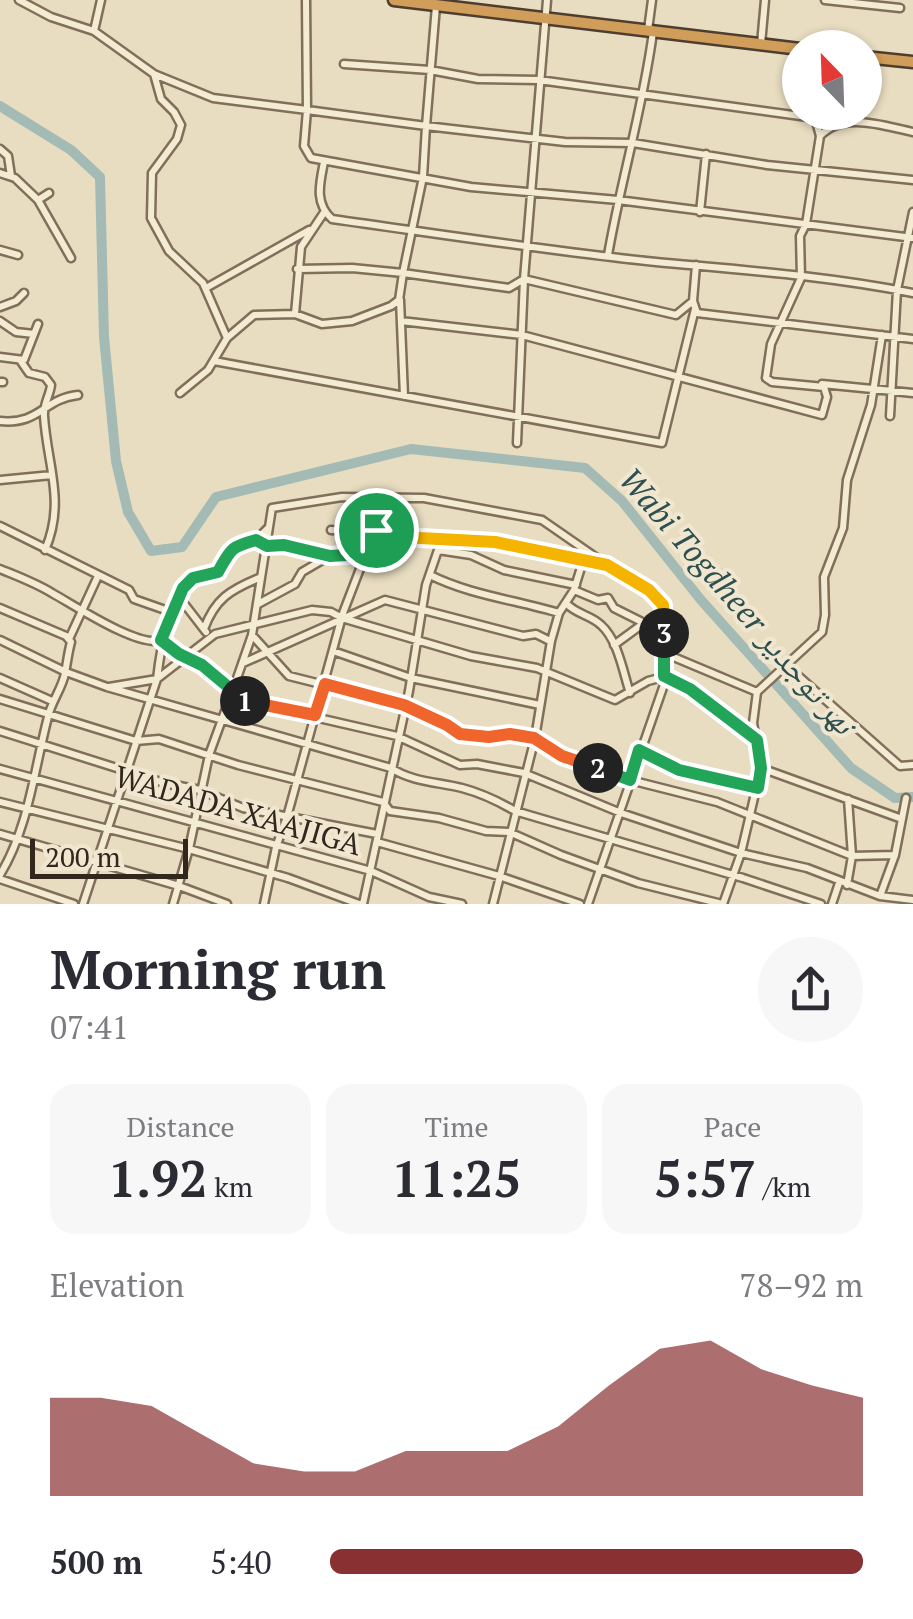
<!DOCTYPE html>
<meta charset="utf-8">
<style>
:root{--surface:#fff;--page:#f7f7f7;--text:#2b2b33;--muted:#7c7c81;--accent:#893132}
body{margin:0;font-family:"PT Serif","Noto Naskh Arabic",serif;background:var(--page);color:var(--text);height:100vh;display:flex;flex-direction:column;font-size:38px;white-space:nowrap}
*{box-sizing:border-box;margin:0}
p{font-size:32px;color:var(--muted)}
.icon{flex:none;width:55px;height:55px;fill:none;stroke:currentColor;stroke-width:2;stroke-linecap:round;stroke-linejoin:round}
.map{position:relative;height:904px;overflow:hidden}
.side{display:flex;flex-direction:column;background:var(--surface);flex:1}
.side>*{flex:none}
.needle{width:65px;rotate:337deg}
.controls{position:absolute;left:782px;top:30px;display:grid;gap:20px}
.controls a{display:grid;place-items:center;width:100px;height:100px;border-radius:50%;background:var(--surface);box-shadow:0 2px 8px #0004;font-size:50px}
.scale{position:absolute;left:30px;bottom:25px;width:158px;box-sizing:border-box;padding-left:10px;border:5px solid #31271d;border-top:0;font-size:28px;line-height:35px;white-space:nowrap;color:#31271d;-webkit-text-stroke:8px #f1e7d0;paint-order:stroke}
.pin{position:absolute;display:grid;place-items:center;width:85px;height:85px;color:#fff;margin:-42px;border:5px solid #fff;border-radius:50%;box-shadow:0 2px 10px #0007}
.km{position:absolute;width:50px;height:50px;margin:-25px;border-radius:50%;background:#222;color:#fff;font-size:28px;line-height:50px;text-align:center}
.round{display:grid;place-items:center;flex:none;width:105px;height:105px;border-radius:52px;background:var(--page)}
.overview{display:flex;align-items:center;justify-content:space-between;height:170px;padding:0 50px}
h1{font-size:55px;font-weight:600;line-height:75px}
.stats{display:grid;grid-template-columns:repeat(3,1fr);gap:15px;height:170px;padding:10px 50px}
.stats div{display:grid;align-content:center;border-radius:25px;background:var(--page);text-align:center}
.stats b{font-size:50px;font-weight:600}
.stats small{font-size:28px;font-weight:400}
.stats p{font-size:28px}
.chart{height:280px;padding:20px 50px}
.chart p{display:flex;justify-content:space-between}
.chart svg{width:100%;height:180px;margin-top:10px;fill:var(--accent);opacity:.7}
ul{padding:0 50px;list-style:none;font-size:32px}
li{display:grid;grid-template-columns:160px 120px 1fr;align-items:center;height:75px}
li i{height:25px;border-radius:12px;background:var(--accent)}
.map>svg:first-child{display:block}
.lines{fill:none;stroke-linecap:round;stroke-linejoin:round}
.river{stroke:#a3bbb4;stroke-width:10}
.minor-casing{stroke:#806f5b;stroke-width:11}
.highway-casing{stroke:#4e3e2f;stroke-width:15}
.minor{stroke:#f4ebd3;stroke-width:6}
.highway{stroke:#d09d5a;stroke-width:10}
.split-1-casing{stroke:#fff;stroke-width:20}
.split-2-casing{stroke:#fff;stroke-width:20}
.split-3-casing{stroke:#fff;stroke-width:20}
.split-4-casing{stroke:#fff;stroke-width:20}
.split-1{stroke:#22a559;stroke-width:12}
.split-2{stroke:#f0652b;stroke-width:12}
.split-3{stroke:#22a559;stroke-width:12}
.split-4{stroke:#f5b400;stroke-width:12}
.labels{text-anchor:middle;stroke-width:8;stroke-linejoin:round;paint-order:stroke}
.street-label{font-size:30px;fill:#31271d;stroke:#f1e7d0}
.water-label{font-size:32px;font-style:italic;fill:#2e504e;stroke:#f1e7d0}
</style>
<div class="map">
<svg width="913" height="904" viewBox="0 0 913 904">
<rect width="100%" height="100%" fill="#e8ddc1"/>
<g class="lines">
<path class="river" d="M0,106L71,150L100,177L104,337L116,461L128,512L151,551L182,547L216,497L411,449L585,468L622,501L701,600L851,768L895,798L913,797"/>
<defs>
<path id="minor" d="M19,0L51,17L94,31L154,74L213,98L307,110L304,146L311,158L471,187L618,200L913,238
M306,0L307,110L426,126L436,6
M825,0L900,8
M648,30L652,0
M94,31L101,0
M761,44L765,0
M344,64L430,70L478,79L539,80L815,118
M154,74L161,99L174,112L181,125L177,139L152,173L151,218L169,251L203,283L227,338
M819,113L840,123
M820,136C844,111 883,126 913,132
M0,149L8,156L11,176
M324,162C320,183 314,203 332,219C440,234 548,251 656,262C742,270 828,276 913,293
M0,173L15,178L38,200L49,193
M38,200L71,258
M700,212L706,154
M0,250L18,255
M608,255C621,180 643,108 653,32
M696,265L693,301L697,313L913,339
M297,269L352,268L403,273L423,177L426,126L565,142L633,143L767,165L913,180
M206,288L309,230
M400,300L404,396
M0,307L16,301L24,293
M295,314L301,247L325,211
M0,321L16,332L34,334
M401,321L522,335L822,415L827,397L824,387L772,382L766,378L771,344L801,278L800,236L806,224L820,136L815,118L819,112
M0,357L24,360L38,324
M20,360L29,373L45,377L51,385C50,395 43,405 44,416C47,465 66,502 45,550
M214,361L662,443L695,309
M0,382H3
M822,384L913,393
M180,393L208,370L227,338L254,315L295,314L322,324L352,321L391,306L399,300L403,273L509,288L524,279L547,0
M890,416L897,290L913,212
M0,421C40,425 43,399 78,395
M517,443L524,279L676,315L693,301
M0,480L52,475
M0,526L129,590L134,599L171,612
M331,530C417,534 499,543 583,561
M256,540C266,547 312,551 329,555
M0,569C17,576 36,583 52,593C74,605 138,648 161,640L179,655L203,665L245,701L397,736L460,765L477,764L524,773L621,813L741,853L807,868L880,896L913,900
M430,575C470,595 516,600 559,613
M574,590L598,600L608,598L614,608L644,623
M179,597L206,632
M258,604L295,584L302,572L331,555L365,554
M567,604C576,614 591,615 601,625C618,640 623,672 630,693
M0,608L66,636L71,642C68,653 67,663 65,673C63,687 51,702 48,717C34,770 29,827 0,875
M204,629C215,599 230,590 259,578
M252,635L289,676L404,705L447,725L460,734L489,737L510,734L535,738L562,756L630,780L717,802L852,856L895,855
M69,639L98,576
M0,640L66,672L107,687L391,768C412,782 438,782 462,788C481,793 498,801 515,811L743,878L821,904
M614,645L644,623L663,616
M333,651L411,678L540,705
M664,653L757,692
M243,663L385,600L523,636L536,634L550,641
M786,665L900,766L913,765
M0,678L52,701
M236,681L252,635L272,508L342,497L424,498L542,520L607,565
M109,687L157,679L215,634L312,610L331,612L342,618L471,656L537,668L615,700L648,681L667,676
M757,692L822,632L825,615L824,577L843,528L847,480L871,405L882,335
M0,699L136,741L159,739L238,765L383,802L390,811L439,818L486,831L509,832L561,855L638,883L722,904
M0,731L164,783L200,790L243,808L377,834
M639,749L679,770L758,788
M761,768L902,819
M0,769L371,871L429,897L462,904
M0,802L189,849L288,878L359,904
M0,834L179,886L227,904
M377,842L499,876L580,904
M0,879L74,904
M847,885L852,856L848,799
M880,896L895,855L906,798
M83,904L157,679C161,644 168,605 193,578L217,572L233,546L256,540L268,528
M173,904L189,849L209,755L232,692
M264,904L276,847L287,817L343,613L378,522L382,497
M363,904L409,691L426,585L438,550L471,555L504,570L576,585
M493,904L535,738L551,641L559,613L574,590L583,561C615,566 641,582 663,605L664,676
M588,904L667,676L757,740
M723,904L741,853L761,768L753,723L757,692
M832,904L839,883"/>
<path id="highway" d="M394,0L800,49
M865,57L913,62"/>
</defs>
<use href="#minor" class="minor-casing"/>
<use href="#highway" class="highway-casing"/>
<use href="#minor" class="minor"/>
<use href="#highway" class="highway"/>
</g>
<g class="lines">
<defs>
<path id="split-1" d="M245,701L202,665L179,654L161,640L183,588L193,578L218,572C231,549 230,547 256,540L267,546L284,545L330,556L365,554L376,530"/>
<path id="split-2" d="M245,701L315,715L325,684L404,705L447,725L460,734L489,737L510,734L534,738L562,756L598,768"/>
<path id="split-3" d="M598,768L630,780L639,750L679,770L758,788L761,768L757,740L690,689L664,676V633"/>
<path id="split-4" d="M376,530L420,538L495,542L607,565L649,590L663,605L664,633"/>
</defs>
<use href="#split-1" class="split-1-casing"/>
<use href="#split-2" class="split-2-casing"/>
<use href="#split-3" class="split-3-casing"/>
<use href="#split-4" class="split-4-casing"/>
<use href="#split-1" class="split-1"/>
<use href="#split-2" class="split-2"/>
<use href="#split-3" class="split-3"/>
<use href="#split-4" class="split-4"/>
</g>
<g class="labels">
<g class="street-label">
<text transform="translate(238 811) rotate(16)" y="10">WADADA XAAJIGA</text>
</g>
<g class="water-label">
<text transform="translate(737 601) rotate(49)" y="11">Wabi Togdheer نهر توجدير</text>
</g>
</g>
</svg>
<div class="controls">
<a><svg class="needle" viewBox="-14 -14 28 28"><path d="M0-13l5 13h-10z" fill="#e53935"/><path d="M0 13l5-13h-10z" fill="#7c7c81"/></svg></a>
</div>
<div class="scale">200 m</div>
<div class="pin" style="left:376px;top:530px;background:#1e9e55"><svg class="icon" aria-label="arrive" viewBox="0 0 24 24"><path d="M6 21V4h12l-3 4 3 4H6"/></svg></div>
<b class="km" style="left:245px;top:701px">1</b>
<b class="km" style="left:598px;top:768px">2</b>
<b class="km" style="left:664px;top:633px">3</b>
</div>
<section class="side">
<div class="overview"><div><h1>Morning run</h1><p>07:41</p></div><a class="round"><svg class="icon" aria-label="share" viewBox="0 0 24 24"><path d="M12 15V3M7 8l5-5 5 5M5 13v7h14v-7"/></svg></a></div>
<div class="stats">
<div><p>Distance</p><b>1.92<small> km</small></b></div>
<div><p>Time</p><b>11:25</b></div>
<div><p>Pace</p><b>5:57<small> /km</small></b></div>
</div>
<div class="chart"><p><span>Elevation</span>78–92 m</p>
<svg viewBox="0 0 160 44" preserveAspectRatio="none"><path d="M0 44V20L10 20L20 22L30 29L40 36L50 38L60 38L70 33L80 33L90 33L100 27L110 17L120 8L130 6L140 13L150 17L160 20V44z"/></svg>
</div>
<ul>
<li><b>500 m</b>5:40<i style="width:100%"></i></li>
</ul>
</section>
